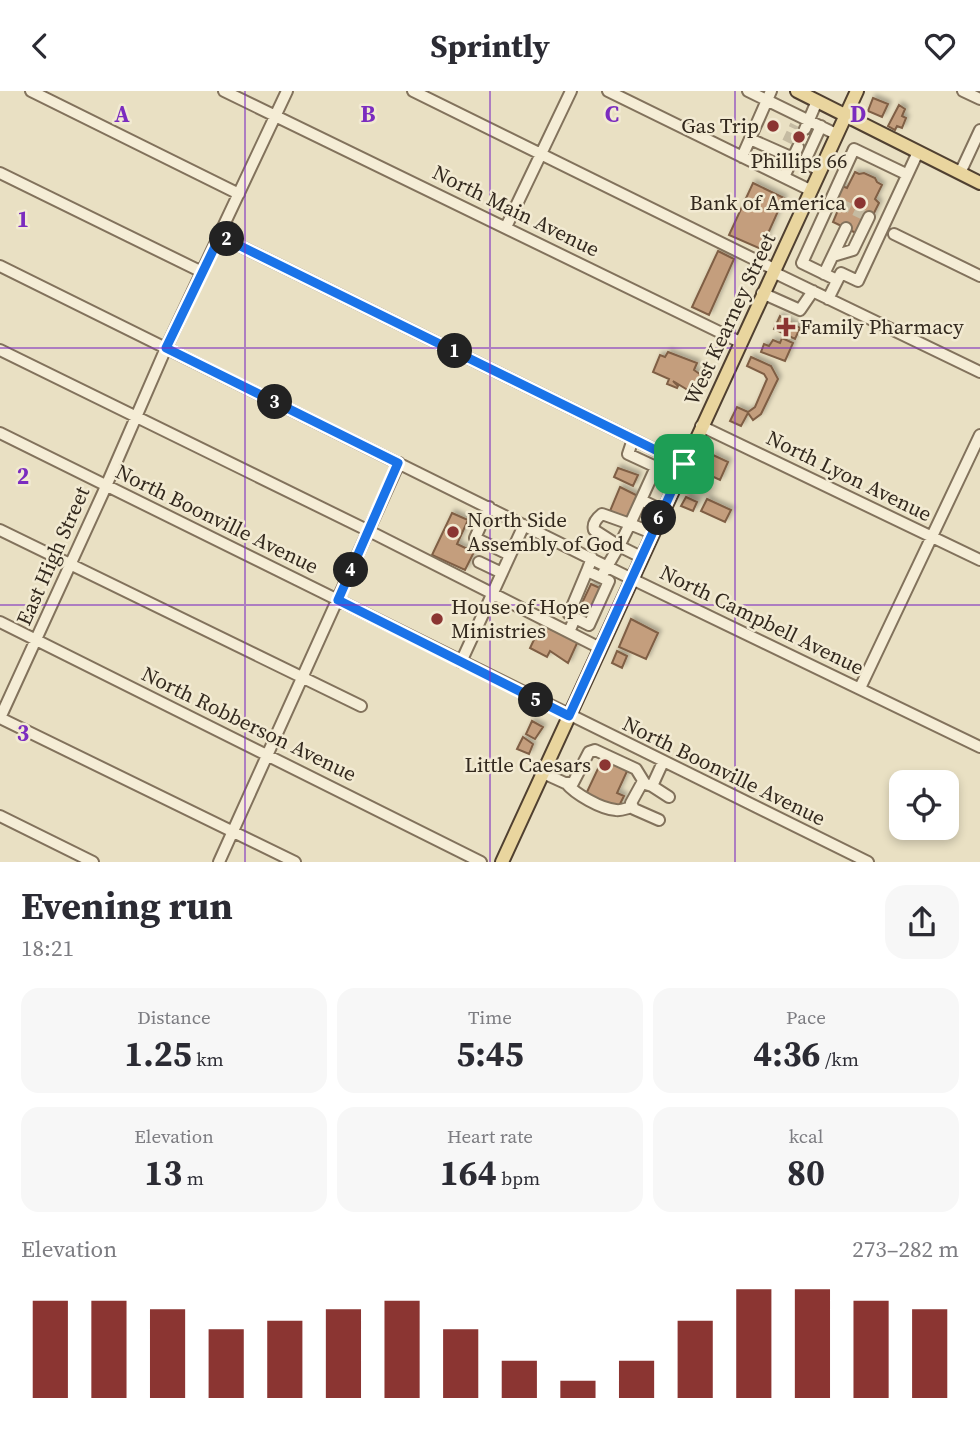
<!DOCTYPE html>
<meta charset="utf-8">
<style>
:root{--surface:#fff;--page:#f7f7f7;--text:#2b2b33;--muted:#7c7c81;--accent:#8b3532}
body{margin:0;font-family:"Source Serif 4",serif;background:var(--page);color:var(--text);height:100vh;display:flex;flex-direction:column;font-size:26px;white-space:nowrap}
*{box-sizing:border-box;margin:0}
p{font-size:23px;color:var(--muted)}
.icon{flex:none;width:38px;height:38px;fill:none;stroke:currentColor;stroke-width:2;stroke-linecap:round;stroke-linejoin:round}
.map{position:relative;height:771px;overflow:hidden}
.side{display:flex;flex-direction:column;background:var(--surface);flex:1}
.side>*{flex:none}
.tools{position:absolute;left:889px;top:679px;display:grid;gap:14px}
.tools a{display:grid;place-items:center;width:70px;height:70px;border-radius:14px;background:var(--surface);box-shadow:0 4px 10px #0003;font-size:35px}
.pin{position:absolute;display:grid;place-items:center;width:60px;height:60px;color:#fff;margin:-30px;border-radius:14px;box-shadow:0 4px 10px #0006}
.km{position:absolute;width:35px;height:35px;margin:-18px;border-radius:50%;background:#222;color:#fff;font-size:19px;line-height:35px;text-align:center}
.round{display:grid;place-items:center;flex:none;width:74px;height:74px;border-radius:21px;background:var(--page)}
.summary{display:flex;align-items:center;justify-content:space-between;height:119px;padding:0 21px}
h1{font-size:38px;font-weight:700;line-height:52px}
.figures{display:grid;grid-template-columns:repeat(3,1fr);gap:10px;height:119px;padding:7px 21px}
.figures div{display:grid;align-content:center;border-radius:18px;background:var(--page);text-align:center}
.figures b{font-size:35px;font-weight:700}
.figures small{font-size:19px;font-weight:400}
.figures p{font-size:19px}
.chart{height:196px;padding:14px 21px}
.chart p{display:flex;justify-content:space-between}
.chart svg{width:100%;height:126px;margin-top:7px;stroke:var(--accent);stroke-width:6}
header{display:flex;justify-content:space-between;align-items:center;height:91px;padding:0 21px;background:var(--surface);font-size:32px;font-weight:700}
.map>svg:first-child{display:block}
.building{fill:#c49e7d;stroke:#7f5e44;stroke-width:2;filter:url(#shadow)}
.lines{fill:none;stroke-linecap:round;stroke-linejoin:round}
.minor-tunnel{stroke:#c5bba2;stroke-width:10;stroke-dasharray:10 5;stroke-linecap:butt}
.minor-casing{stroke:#82725c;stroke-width:14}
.major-casing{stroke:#504030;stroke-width:16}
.minor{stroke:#f5edd6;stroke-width:10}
.major{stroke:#e9d59e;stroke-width:12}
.route-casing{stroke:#fff;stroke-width:14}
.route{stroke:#1a73e8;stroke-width:9}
.grid{fill:none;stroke:#7b2cbf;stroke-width:2;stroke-opacity:0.55}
.poi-dot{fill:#8b3532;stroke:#f2ead2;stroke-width:2.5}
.labels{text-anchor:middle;stroke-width:5;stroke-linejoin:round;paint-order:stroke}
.poi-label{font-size:21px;fill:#33291e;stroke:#f2ead2;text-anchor:end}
.street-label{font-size:21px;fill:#33291e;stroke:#f2ead2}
.grid-label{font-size:23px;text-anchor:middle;font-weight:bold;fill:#7b2cbf;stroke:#f2ead2;stroke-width:5;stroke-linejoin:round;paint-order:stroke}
</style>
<header><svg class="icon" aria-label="back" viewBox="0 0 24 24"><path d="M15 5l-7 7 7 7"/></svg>Sprintly<svg class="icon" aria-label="heart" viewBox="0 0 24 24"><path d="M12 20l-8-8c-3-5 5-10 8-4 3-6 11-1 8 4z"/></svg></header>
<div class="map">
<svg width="980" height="771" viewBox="0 0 980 771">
<defs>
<filter id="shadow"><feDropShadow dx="3" dy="-3" stdDeviation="2" flood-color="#0004"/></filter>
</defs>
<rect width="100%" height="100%" fill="#e9e0c3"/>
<path class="building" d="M873,7L888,13L882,26L868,20Z
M899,14L905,18L902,25L906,27L902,37L897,35L895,39L888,35Z
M855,81L859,83L864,82L875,87L877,91L882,94L875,108L879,112L872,126L858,143L833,131L841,112L836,109L842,95L847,97Z
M753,92L784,107L761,158L729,144Z
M718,160L734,168L709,224L692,216Z
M780,225L800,237L795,248L774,238Z
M782,247L793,252L785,270L761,261L764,253L769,255L773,249L780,252Z
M668,261L697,272L694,279L704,286L696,304L673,290L678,295L677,297L667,293L669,288L653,281L660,264L665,266Z
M751,266L771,275L778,288L761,323L753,329L748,322L741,335L730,330L737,316L748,321L755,316L767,288L764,283L747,275Z
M713,364L728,371L720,389L705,382Z
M618,377L638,384L633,395L614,386Z
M620,396L638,405L627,428L610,420Z
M686,406L697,411L693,420L681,415Z
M707,408L731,419L725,431L701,420Z
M452,422L468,429L457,453L474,461L465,479L432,464Z
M591,493L602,498L593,517L582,512Z
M631,528L658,542L646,568L619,556Z
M541,534L578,550L568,572L550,560L547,566L530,557Z
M617,560L627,565L622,577L612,572Z
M532,630L543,636L535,648L526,643Z
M523,646L533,653L529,663L517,658Z
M603,667L628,678L617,702L624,705L618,717L586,703Z"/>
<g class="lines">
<path class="minor-tunnel" d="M787,51L795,34
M841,113L866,125"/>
<defs>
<path id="minor" d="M31,0L239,103
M224,0L740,251
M413,0L774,178
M608,0L810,99
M748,0L836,43
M963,0L980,8
M805,38L817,10
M750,48L820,79
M742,66L771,0
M804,72L821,35
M0,82L202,181
M960,82L980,39
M784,86L798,56
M506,136L571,0
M894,143L980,185
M220,145L684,373
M833,165L853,159L869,126
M0,175L632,488L980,656
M773,181L980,281
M824,183L846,137
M837,189L802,172L854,58L906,83
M762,202L800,219L813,200
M828,208L841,182L858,190L918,61
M0,259L369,440L600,557
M701,335L980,469
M0,342L868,771
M633,348L628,363L656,376L641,409L662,419
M641,409L630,433L652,442
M489,416L475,447L510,464
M0,439L361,615
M479,471L502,482
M601,486L619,455L594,439C592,432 597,427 602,423L630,433L619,455L641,466
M575,527L569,523L587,480
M0,531L481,771
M569,541L575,527L589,534L609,490L587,480L592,467
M461,571L524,434
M860,597L980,344
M0,627L103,402L166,257L287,0
M0,627L295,771
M543,682L565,692H573L589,661L595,659L636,678L644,691
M566,692C575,703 601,718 616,719C621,720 627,717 632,716
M652,695L669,706
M0,725L93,771
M659,729L634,718L631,712L642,692L652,695L663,671
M219,771L399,372"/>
<path id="major" d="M797,0L980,92
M502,771L857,0"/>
</defs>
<use href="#minor" class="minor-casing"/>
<use href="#major" class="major-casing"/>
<use href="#minor" class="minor"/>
<use href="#major" class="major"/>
</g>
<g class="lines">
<defs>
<path id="route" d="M220,145L684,373L569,625L338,509L398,372L166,257Z"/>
</defs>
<use href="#route" class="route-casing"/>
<use href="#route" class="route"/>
</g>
<path class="grid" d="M245,0V771M490,0V771M735,0V771M0,257H980M0,514H980"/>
<g class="poi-dot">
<circle cx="773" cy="35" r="7"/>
<circle cx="799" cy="46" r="7"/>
<circle cx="860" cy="112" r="7"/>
<path d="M782.5 225.5h7v7h7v7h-7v7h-7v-7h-7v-7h7z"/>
<circle cx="453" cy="441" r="7"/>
<circle cx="437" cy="528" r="7"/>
<circle cx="605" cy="674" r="7"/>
</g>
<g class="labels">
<g class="poi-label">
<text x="759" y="42">Gas Trip</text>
<text x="799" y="77" text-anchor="middle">Phillips 66</text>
<text x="846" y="119">Bank of America</text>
<text x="800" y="243" text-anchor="start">Family Pharmacy</text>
<text x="467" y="436" text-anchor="start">North Side<tspan x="467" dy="24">Assembly of God</tspan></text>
<text x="451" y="523" text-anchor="start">House of Hope<tspan x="451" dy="24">Ministries</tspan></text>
<text x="591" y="681">Little Caesars</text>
</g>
<g class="street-label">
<text transform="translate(516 120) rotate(26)" y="7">North Main Avenue</text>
<text transform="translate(730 228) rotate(-65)" y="7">West Kearney Street</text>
<text transform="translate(849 385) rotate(26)" y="7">North Lyon Avenue</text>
<text transform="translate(217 428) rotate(26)" y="7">North Boonville Avenue</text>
<text transform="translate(53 465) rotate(-66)" y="7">East High Street</text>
<text transform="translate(762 529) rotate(26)" y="7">North Campbell Avenue</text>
<text transform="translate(249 633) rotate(26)" y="7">North Robberson Avenue</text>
<text transform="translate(724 680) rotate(26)" y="7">North Boonville Avenue</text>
</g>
</g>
<g class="grid-label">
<text x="122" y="31">A</text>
<text x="368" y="31">B</text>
<text x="612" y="31">C</text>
<text x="858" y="31">D</text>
<text x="23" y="136">1</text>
<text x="23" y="393">2</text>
<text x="23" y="650">3</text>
</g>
</svg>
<div class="tools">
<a><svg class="icon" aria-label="locate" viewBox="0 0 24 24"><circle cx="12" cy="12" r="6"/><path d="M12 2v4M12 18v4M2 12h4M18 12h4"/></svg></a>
</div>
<div class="pin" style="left:684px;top:373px;background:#1e9e55"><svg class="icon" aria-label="arrive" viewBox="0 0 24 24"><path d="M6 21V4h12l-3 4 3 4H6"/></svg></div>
<b class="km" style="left:455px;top:260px">1</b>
<b class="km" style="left:227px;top:148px">2</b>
<b class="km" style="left:275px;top:311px">3</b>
<b class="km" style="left:351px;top:479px">4</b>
<b class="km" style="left:536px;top:609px">5</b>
<b class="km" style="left:659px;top:427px">6</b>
</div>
<section class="side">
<div class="summary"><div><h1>Evening run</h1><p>18:21</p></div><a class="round"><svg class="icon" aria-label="share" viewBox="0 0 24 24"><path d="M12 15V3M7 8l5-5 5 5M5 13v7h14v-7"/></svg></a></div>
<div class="figures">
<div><p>Distance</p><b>1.25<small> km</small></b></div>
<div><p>Time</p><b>5:45</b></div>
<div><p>Pace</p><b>4:36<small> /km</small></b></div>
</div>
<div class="figures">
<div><p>Elevation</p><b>13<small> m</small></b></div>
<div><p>Heart rate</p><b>164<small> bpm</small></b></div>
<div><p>kcal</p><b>80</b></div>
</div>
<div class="chart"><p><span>Elevation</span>273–282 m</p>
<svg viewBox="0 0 160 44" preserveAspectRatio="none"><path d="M5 44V10M15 44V10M25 44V13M35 44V20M45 44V17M55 44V13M65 44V10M75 44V20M85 44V31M95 44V38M105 44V31M115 44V17M125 44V6M135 44V6M145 44V10M155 44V13"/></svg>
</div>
</section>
